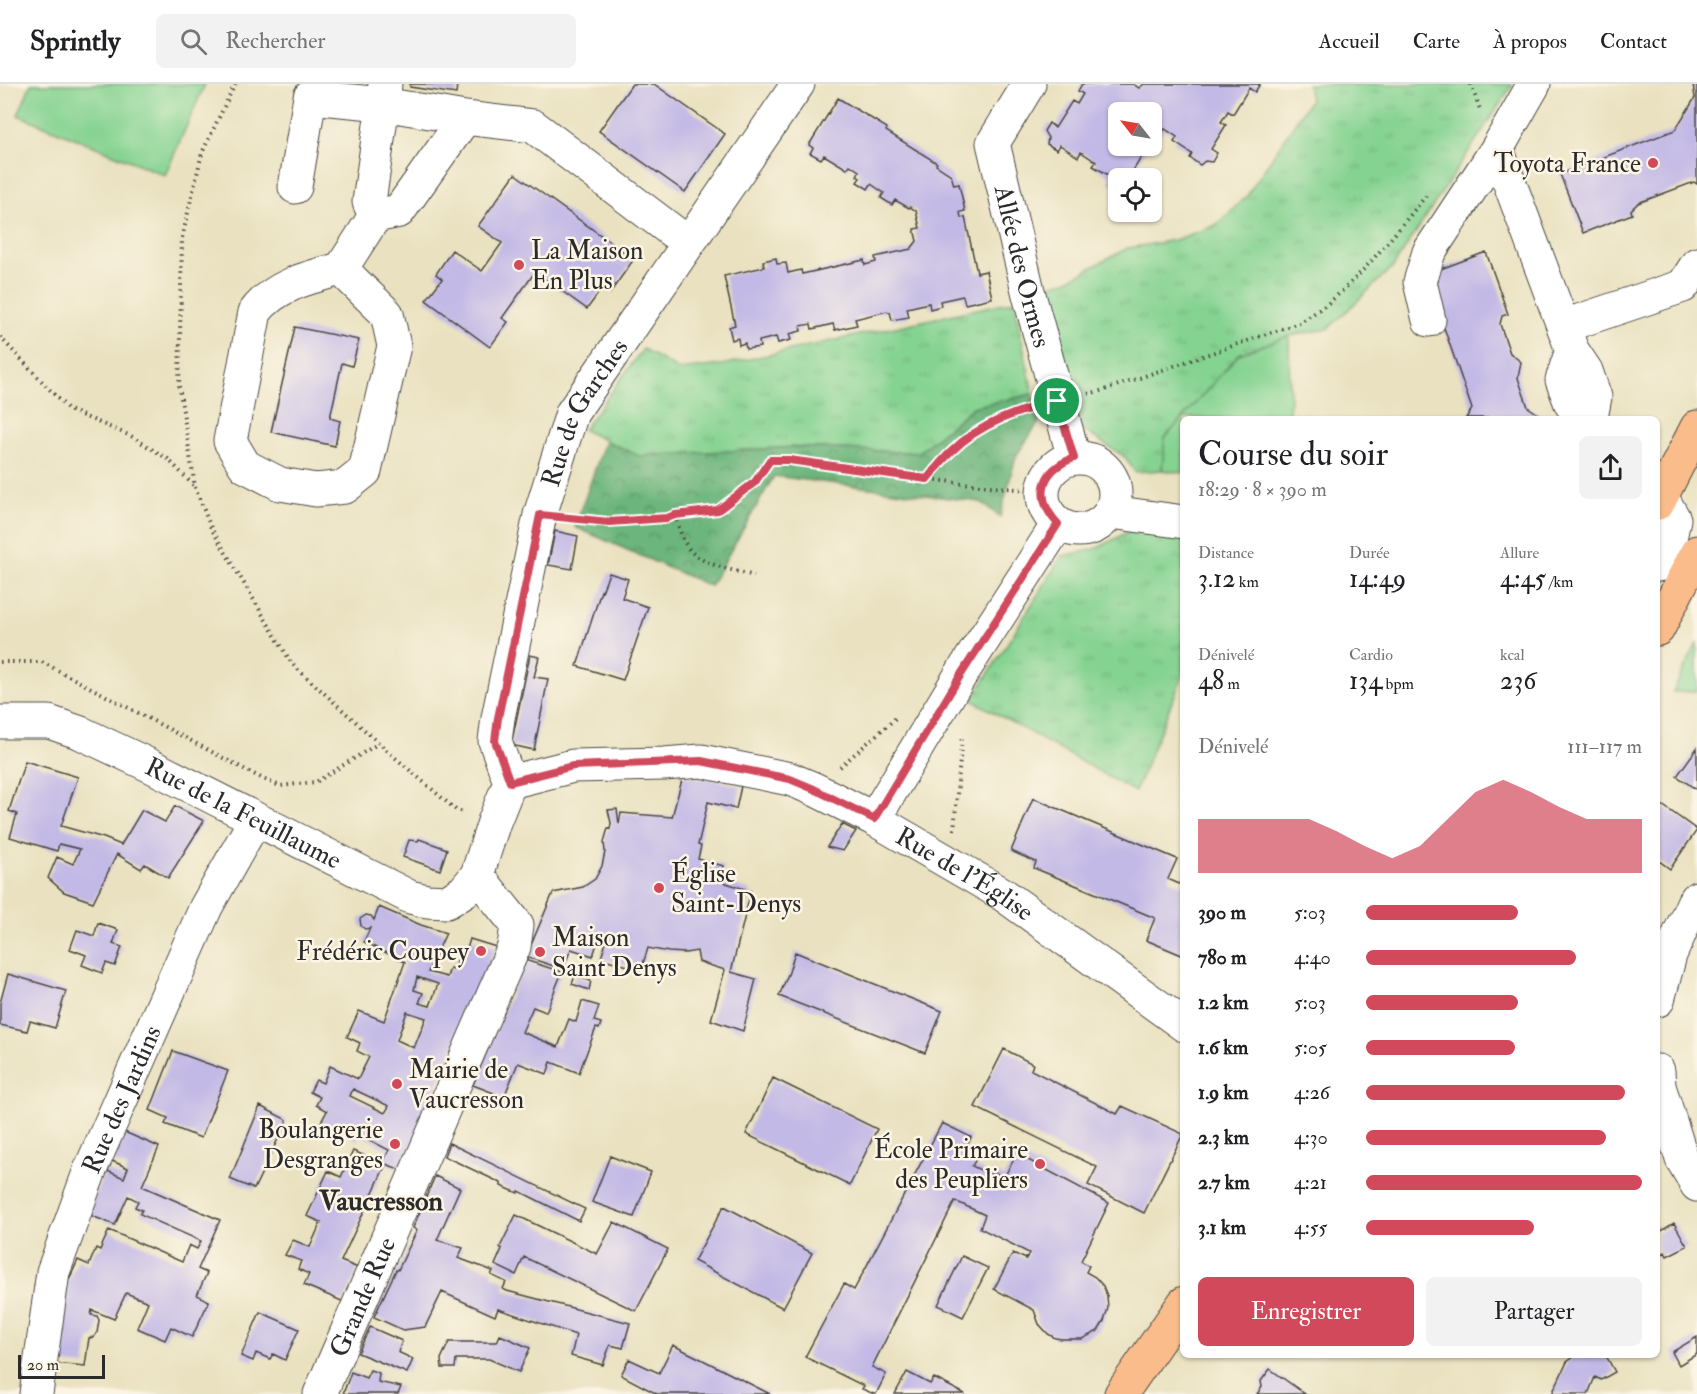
<!DOCTYPE html>
<html lang="fr">
<meta charset="utf-8">
<style>
:root{--surface:#fff;--page:#f2f2f2;--text:#202124;--muted:#757577;--line:#e0e0e0;--accent:#d1495b}
body{margin:0;font-family:"IM FELL Double Pica",serif;background:var(--page);color:var(--text);height:100vh;display:flex;flex-direction:column;font-size:22px;white-space:nowrap}
*{box-sizing:border-box;margin:0}
p{font-size:20px;color:var(--muted)}
.icon{flex:none;width:33px;height:33px;fill:none;stroke:currentColor;stroke-width:2;stroke-linecap:round;stroke-linejoin:round}
.map{position:relative;flex:1;overflow:hidden}
.panel{position:absolute;left:1180px;top:332px;width:480px;height:942px;display:flex;flex-direction:column;background:var(--surface);border-radius:9px;box-shadow:0 2px 4px #0004}
.panel>*{flex:none}
.needle{width:39px;rotate:301deg}
.fabs{position:absolute;left:1108px;top:18px;display:grid;gap:12px}
.fabs a{display:grid;place-items:center;width:54px;height:54px;border-radius:9px;background:var(--surface);box-shadow:0 2px 4px #0004;font-size:30px}
.scale{position:absolute;left:18px;bottom:15px;width:87px;box-sizing:border-box;padding-left:6px;border:3px solid #2b2b2b;border-top:0;font-size:16px;line-height:21px;white-space:nowrap;color:#2b2b2b;-webkit-text-stroke:4px #fcf5e5;paint-order:stroke}
.pin{position:absolute;display:grid;place-items:center;width:51px;height:51px;color:#fff;margin:-26px;border:3px solid #fff;border-radius:50%;box-shadow:0 2px 6px #0007}
.round{display:grid;place-items:center;flex:none;width:63px;height:63px;border-radius:9px;background:var(--page)}
.summary{display:flex;align-items:center;justify-content:space-between;height:102px;padding:0 18px}
h1{font-size:33px;font-weight:600;line-height:45px}
.figures{display:grid;grid-template-columns:repeat(3,1fr);gap:9px;height:102px;padding:6px 18px}
.figures div{display:grid;align-content:center}
.figures b{font-size:26px;font-weight:600}
.figures small{font-size:16px;font-weight:400}
.figures p{font-size:16px}
.chart{height:168px;padding:12px 18px}
.chart p{display:flex;justify-content:space-between}
.chart svg{width:100%;height:108px;margin-top:6px;fill:var(--accent);opacity:.7}
.primary-button{display:flex;gap:12px;margin-top:auto;padding:12px 18px}
.primary-button a{flex:1;height:69px;border-radius:9px;background:var(--accent);color:#fff;font-size:24px;font-weight:600;line-height:69px;text-align:center}
.primary-button a+a{background:var(--page);color:var(--text)}
ul{padding:0 18px;list-style:none;font-size:20px}
li{display:grid;grid-template-columns:96px 72px 1fr;align-items:center;height:45px}
li i{height:15px;border-radius:8px;background:var(--accent)}
header{display:flex;align-items:center;gap:36px;box-sizing:border-box;height:84px;padding:0 30px;background:var(--surface);border-bottom:2px solid var(--line)}
header strong{font-size:28px}
nav{display:flex;gap:33px;margin-inline-start:auto;font-size:21px}
.search{width:420px;height:54px;background:var(--page);display:flex;align-items:center;gap:15px;box-sizing:border-box;padding:0 21px;border-radius:9px;color:var(--muted);font-size:22px}
.map>svg:first-child{display:block}
.grass{fill:url(#grass-tufts);stroke:#587f5e;stroke-width:1.5}
.forest{fill:url(#forest-crowns);stroke:#4c7053;stroke-width:1.5}
.park{fill:#85d391;stroke:#587f5e;stroke-width:1.5}
.building{fill:#c3b9e6;fill-rule:evenodd}
.lines{fill:none;stroke-linecap:round;stroke-linejoin:round}
.minor-casing{stroke:#484641;stroke-width:35}
.major-casing{stroke:#484641;stroke-width:35}
.path{stroke:#484641;stroke-width:4;stroke-dasharray:1.5 4.5;stroke-linecap:butt}
.minor{stroke:#fff;stroke-width:33}
.major{stroke:#fabc8b;stroke-width:33}
.route-casing{stroke:#fff;stroke-width:12}
.route{stroke:#d1495b;stroke-width:8}
.poi-dot{fill:#d1495b;stroke:#fcf5e5;stroke-width:2}
.labels{text-anchor:middle;stroke-width:5;stroke-linejoin:round;paint-order:stroke}
.poi-label{font-size:26px;fill:#2b2b2b;stroke:#fcf5e5;text-anchor:end}
.street-label{font-size:26px;fill:#2b2b2b;stroke:#fcf5e5}
.quarter-label{font-size:28px;font-weight:bold;fill:#2b2b2b;stroke:#fcf5e5}
</style>
<header>
<strong>Sprintly</strong>
<div class="search"><svg class="icon" aria-label="search" viewBox="0 0 24 24"><circle cx="10" cy="10" r="6"/><path d="M15 15l6 6"/></svg>Rechercher</div>
<nav><a>Accueil</a><a>Carte</a><a>À propos</a><a>Contact</a></nav>
</header>
<div class="map">
<svg width="1697" height="1310" viewBox="0 0 1697 1310">
<defs>
<pattern id="grass-tufts" width="24" height="20" patternUnits="userSpaceOnUse" patternTransform="scale(1.5)"><rect width="24" height="20" fill="#85d391"/><path d="M3 7l-1-3M5 7V3M7 7l1-3M15 17l-1-3M17 17v-4M19 17l1-3" fill="none" stroke="#73b57d"/></pattern>
<pattern id="forest-crowns" width="20" height="18" patternUnits="userSpaceOnUse" patternTransform="scale(1.5)"><rect width="20" height="18" fill="#6cb57b"/><path d="M2 6a3 3 0 1 1 6 0M12 15a3 3 0 1 1 6 0" fill="none" stroke="#599365"/></pattern>
</defs>
<rect width="100%" height="100%" fill="#fcf5e5"/>
<filter id="ink" filterUnits="userSpaceOnUse"><feTurbulence type="fractalNoise" baseFrequency=".0167" numOctaves="2"/><feDisplacementMap in="SourceGraphic" scale="12" xChannelSelector="R" yChannelSelector="G"/><feConvolveMatrix kernelMatrix="1 2 1 2 8 2 1 2 1" color-interpolation-filters="sRGB"/></filter>
<filter id="wash" filterUnits="userSpaceOnUse"><feTurbulence type="fractalNoise" baseFrequency=".008" numOctaves="4" result="noise"/><feDisplacementMap in="SourceGraphic" scale="24" xChannelSelector="R" yChannelSelector="G"/><feGaussianBlur stdDeviation="1.35" result="paint"/><feColorMatrix in="noise" values="0 0 0 0 0 0 0 0 0 0 0 0 0 0 0 0 0 1.4 0 .05"/><feComposite in="paint" operator="in"/></filter>
<g filter="url(#wash)">
<rect width="100%" height="100%" fill="#e9e1bf"/>
<path class="grass" d="M1307,0H1513L1393,183L1328,245L1289,252L1239,270L1165,354L1162,386L1135,388L1125,373L1078,343L1048,201L1066,197L1128,164L1175,156L1216,141L1246,113L1310,16Z
M1014,217L1033,310L973,323L918,369L797,363L639,372L583,346L643,265L679,286L722,281Z
M1134,444L1183,445V591L1135,708L972,616L1062,472L1095,465L1117,454Z"/>
<path class="forest" d="M1033,310L1039,338L1016,372L1000,433L981,418L774,392L710,502L575,443L605,357L639,372L797,363L918,369L973,323Z"/>
<path class="park" d="M31,0H205L165,91L18,31Z
M1289,252L1290,318L1288,334H1184L1183,389L1162,386L1165,354L1239,270Z
M1697,559V607L1673,608Z"/>
<g id="blocks">
<path class="building" d="M410,0H457L456,10L410,3Z
M632,0H654L725,50L685,108L599,47Z
M1082,0H1133L1139,4L1144,0H1260L1255,8L1249,4L1233,30L1228,27L1221,38L1226,41L1211,65L1217,69L1212,78L1205,77L1200,81L1190,74L1192,70L1174,58L1177,53L1165,45L1160,50H1152V28H1119V62H1143L1147,64L1131,90L1138,94H1119V105L1109,98L1112,93L1093,82L1096,78L1081,68L1078,73L1060,61L1057,66L1047,60L1048,54L1044,47L1049,39L1055,44L1072,17L1077,20L1083,10L1078,7Z
M1693,0H1697V100L1694,98L1638,119L1631,126L1632,130L1583,149L1560,90L1675,46L1695,14Z
M838,14L887,44L886,47L937,79L936,81L951,91L954,101L959,100L965,127L960,128L961,134L965,133L977,189L986,187L992,214L965,220L963,212L940,217L941,222L930,225L929,219L907,224L909,233L892,236L890,228H888L887,227L855,235L857,241L835,246L833,240L812,245L811,240L800,242L801,247L789,250L791,256L778,259L776,253L759,257L760,263L746,265L745,259L739,261L738,254L732,256L729,243L735,241L724,192L764,183L763,177L776,174L777,180L786,179L788,189L801,186L802,190L864,176L865,181L876,178L875,173L911,165L917,157L914,145L920,144L916,127L910,123L909,124L895,116L892,121L881,114L884,109L871,100L868,105L857,98L860,94L857,92L859,87L850,81L847,85L824,71L821,75L810,69L813,64L809,61Z
M515,90L634,175L610,209L603,203L587,225L535,188L502,234L508,238L490,263L426,216L442,195L436,190L452,166L482,187L502,159L478,142Z
M1486,168L1508,230L1502,232L1500,240L1510,269L1521,278L1518,294L1528,323L1540,331L1537,334H1466L1472,325L1441,235L1430,189Z
M295,243L359,256L352,282L342,279L330,334L340,337L335,362L271,348Z
M555,447L578,452L572,485L548,481Z
M609,489L628,495L622,514L648,523L623,596L577,582L601,507L602,508Z
M530,571L539,573L534,593L548,595L534,666L511,661Z
M1697,664V706L1677,692Z
M25,677L78,693L61,742L104,754L121,761L142,726L165,738L175,722L204,737L168,794L145,780L141,785L117,770L93,818L64,808L48,794L57,773L73,780L80,765L59,760L57,767L10,753L17,730L9,727Z
M683,692L711,695L741,702L736,725L708,718L698,761L701,762L698,775L724,782L720,797L751,807L731,888L756,895L743,947L711,936L725,886L699,878L697,867L685,869L669,868L648,864L641,886L601,874L608,852L600,850L593,872L571,865L563,885L526,873L553,809L583,803L595,795L602,782L605,768L604,758L608,744L610,745L611,739L608,726L617,725L619,740L621,729L672,733Z
M1033,714L1177,775L1168,795L1184,802V872L1146,856L1155,834L1034,784L1036,778L1011,767Z
M1658,718L1697,746L1670,785L1658,776Z
M842,740L856,747L843,767L827,763Z
M419,755L447,765L440,786L403,773L409,756L418,757Z
M379,823L421,841L446,849L428,888L447,893L450,884L455,886L458,874L464,875L470,855L496,863L401,1086L386,1080L341,1177L358,1184L344,1218L304,1201L309,1190L298,1185L301,1177L285,1171L293,1156L310,1163L321,1138L307,1132L328,1087L341,1093L353,1067L383,1079L389,1066L360,1051L357,1056L321,1038L327,1027L316,1021L320,1013L310,1008L316,996L323,999L330,982L358,995L369,973L357,967L360,959L347,953L359,927L384,937L405,878L364,858L370,844L365,845L361,842L360,835L366,831L371,832L374,836ZM417,893L438,900L430,922L419,919L423,909L414,906ZM407,928L426,934L414,964L397,956ZM353,1005L389,1022L385,1029L350,1012Z
M98,839L118,846L113,860L122,863L115,882L106,879L102,889L82,881L86,871L70,865L77,846L94,852Z
M795,868L942,927L925,969L779,912L789,888Z
M525,876L562,888L546,928L533,923L522,948L558,963L569,935L576,938L582,917L599,922L594,937L601,939L599,945L596,944L579,989L551,978L547,990L518,979L504,1013L473,1001Z
M8,890L66,907L55,944L30,937L27,947L0,941V919Z
M575,892L591,897L589,906L572,900Z
M1004,965L1033,980L1031,986L1117,1030L1122,1022L1183,1050L1144,1129L1088,1101L1097,1083L975,1023Z
M173,967L228,987L201,1054L165,1040L168,1034L150,1026Z
M773,994L877,1045L850,1101L746,1050Z
M260,1022L287,1036L254,1105L230,1095Z
M942,1039L971,1053L964,1069L976,1075L972,1082L991,1091L993,1088L1004,1093L1017,1070L1109,1119L1081,1177L1089,1182L1086,1188L1095,1193L1103,1202L1107,1212L1108,1224L1104,1237L1098,1247L1082,1255H1062L1055,1254L1048,1250L1039,1240L1034,1226L994,1205L1013,1169L1026,1175L1029,1169L980,1144L985,1131L955,1117L872,1283L886,1290L876,1310H874L862,1305L864,1302L805,1273L844,1200L854,1206Z
M122,1047L159,1063L142,1102L220,1136L198,1185L207,1189L197,1211L209,1217L192,1253L171,1243L165,1256L137,1244L148,1218L126,1209L114,1235L92,1226L91,1231L97,1232L99,1236L97,1249L94,1253L89,1254L85,1282L54,1279L62,1211L78,1176L89,1181L96,1164L100,1166L109,1146L182,1178L189,1161L197,1165L201,1157L140,1130L142,1126L135,1123L138,1117L128,1112L115,1141L87,1130L105,1086L124,1094L128,1084L110,1076Z
M449,1059L585,1125L579,1137L519,1107L518,1109L501,1102V1099L444,1072Z
M610,1072L651,1088L634,1133L592,1118Z
M435,1092L460,1104L437,1156L463,1164L458,1174L493,1187L491,1191L506,1198L503,1205L507,1207L630,1239L623,1264L610,1261L603,1281L571,1272L576,1251L498,1225L495,1232L442,1208L425,1243L403,1246L374,1233L396,1186H398L417,1146L413,1144Z
M724,1122L812,1169L783,1224L694,1177Z
M516,1131L597,1170L614,1138L668,1165L636,1227L524,1173L516,1191L495,1181L502,1165L500,1163Z
M1674,1139L1687,1162L1667,1172L1665,1168L1658,1173V1149Z
M962,1172L988,1184L963,1233L938,1221Z
M260,1228L299,1245L285,1276L273,1270L270,1275L256,1269L253,1277L241,1272Z
M370,1243L402,1257L398,1268L413,1275L407,1289L358,1269Z
M500,1251L530,1264L519,1288L489,1275H456L455,1284H442L441,1275L449,1258H497Z
M1697,1253V1270L1679,1281L1672,1268Z
M673,1261L699,1274L770,1310H657L621,1291L629,1275L659,1289Z
M1578,1270H1605L1615,1288L1601,1296L1595,1293L1588,1310H1552L1567,1278Z
M1270,1285L1305,1310H1257L1262,1303L1261,1297Z
M370,1286L379,1289L378,1298L401,1303L398,1310H343L351,1288L366,1294Z
M907,1288L930,1300L934,1294L965,1310H895Z"/>
</g>
</g>
<g filter="url(#ink)">
<use href="#blocks" fill-opacity="0" stroke="#484641" stroke-width="1.5"/>
<g class="lines">
<defs>
<g id="minor">
<path id="s1" d="M1029,0L993,59L1029,211L1074,374"/>
<path d="M1534,0L1497,65L1572,266L1586,287L1595,313L1591,334"/>
<path d="M465,34L383,20L369,118L375,132L399,127L465,34L533,42L688,159"/>
<path d="M295,103L310,13L383,20L385,0"/>
<path d="M341,185L387,230L394,262L365,387L345,403L316,406L280,400L245,382L230,357L255,228C275,201 310,193 341,185L375,132"/>
<path d="M1429,236L1420,198L1429,168L1497,65"/>
<path d="M1564,242L1683,202L1697,180"/>
<path d="M1572,266L1562,296L1571,320L1588,334"/>
<circle cx="1079" cy="410" r="36"/>
<path d="M1658,412H1661L1674,435L1669,460L1658,481"/>
<path d="M1111,428L1184,438"/>
<path id="s2" d="M0,638H49L81,649L151,682L410,813L427,817L447,818L464,807L477,791L494,738L510,698L495,657L498,634L540,431L572,329L798,0"/>
<path id="s3" d="M510,698L573,682L664,680L701,677L790,695L814,705L874,735L1001,809L1184,941"/>
<path d="M874,735L960,592L1058,440"/>
<path d="M1658,916L1670,871L1693,819L1697,814"/>
<path d="M1658,987L1659,1002L1682,1075L1697,1101"/>
<path id="s4" d="M36,1310L53,1188L90,1086L206,823L255,736"/>
<path id="s5" d="M320,1310L514,863L517,841L477,791"/>
</g>
<path id="major" d="M1658,419L1697,343
M1658,545L1697,468
M1121,1310L1184,1219"/>
</defs>
<use href="#minor" class="minor-casing"/>
<use href="#major" class="major-casing"/>
<path class="path" d="M235,0L202,69L182,154L179,302L195,403L211,444L292,580L391,670L456,726L465,728
M1471,0L1481,28
M0,253L69,326L131,352L168,375L194,402
M1088,310L1104,306L1299,239C1308,233 1317,227 1326,221C1364,190 1395,149 1426,112
M927,395L953,365L982,343L1028,324
M675,431C679,443 683,462 694,470C710,483 735,486 754,492
M570,434L609,438L667,434L675,431L718,426L755,398L770,376H789L927,395L1043,408
M0,578H42L263,695L280,702L316,698L379,659
M840,683L898,632
M954,746L962,651"/>
<use href="#minor" class="minor"/>
<use href="#major" class="major"/>
</g>
</g>
<g class="lines" filter="url(#ink)">
<defs>
<path id="route" d="M1057,317L1074,374C1040,386 1034,414 1058,440L960,592L874,735L814,705L790,695L701,677L573,682L510,698L495,657L498,634L540,431L609,438L667,434L675,431L718,426L755,398L770,376H789L927,395C935,385 943,375 952,367C980,339 1020,326 1057,317Z"/>
</defs>
<use href="#route" class="route-casing"/>
<use href="#route" class="route"/>
</g>
<g class="poi-dot">
<circle cx="1653" cy="79" r="6"/>
<circle cx="519" cy="181" r="6"/>
<circle cx="659" cy="804" r="6"/>
<circle cx="481" cy="867" r="6"/>
<circle cx="540" cy="868" r="6"/>
<circle cx="397" cy="1000" r="6"/>
<circle cx="395" cy="1060" r="6"/>
<circle cx="1040" cy="1080" r="6"/>
</g>
<g class="labels">
<g class="poi-label">
<text x="1641" y="88">Toyota France</text>
<text x="531" y="175" text-anchor="start">La Maison<tspan x="531" dy="30">En Plus</tspan></text>
<text x="671" y="798" text-anchor="start">Église<tspan x="671" dy="30">Saint-Denys</tspan></text>
<text x="552" y="862" text-anchor="start">Maison<tspan x="552" dy="30">Saint Denys</tspan></text>
<text x="469" y="876">Frédéric Coupey</text>
<text x="409" y="994" text-anchor="start">Mairie de<tspan x="409" dy="30">Vaucresson</tspan></text>
<text x="383" y="1054">Boulangerie<tspan x="383" dy="30">Desgranges</tspan></text>
<text x="1028" y="1074">École Primaire<tspan x="1028" dy="30">des Peupliers</tspan></text>
</g>
<g class="street-label">
<text dy="9" stroke="none"><textPath href="#s1" startOffset="196">Allée des Ormes</textPath></text>
<text dy="9" stroke="none"><textPath href="#s2" startOffset="1014">Rue de Garches</textPath></text>
<text dy="9" stroke="none"><textPath href="#s2" startOffset="264">Rue de la Feuillaume</textPath></text>
<text dy="9" stroke="none"><textPath href="#s3" startOffset="483">Rue de l'Église</textPath></text>
<text dy="9" stroke="none"><textPath href="#s4" startOffset="309">Rue des Jardins</textPath></text>
<text dy="9" stroke="none"><textPath href="#s5" startOffset="106">Grande Rue</textPath></text>
</g>
<g class="quarter-label">
<text x="381" y="1126">Vaucresson</text>
</g>
</g>
</svg>
<div class="fabs">
<a><svg class="needle" viewBox="-14 -14 28 28"><path d="M0-13l5 13h-10z" fill="#e53935"/><path d="M0 13l5-13h-10z" fill="#757577"/></svg></a>
<a><svg class="icon" aria-label="locate" viewBox="0 0 24 24"><circle cx="12" cy="12" r="6"/><path d="M12 2v4M12 18v4M2 12h4M18 12h4"/></svg></a>
</div>
<div class="scale">20 m</div>
<div class="pin" style="left:1057px;top:317px;background:#1e9e55"><svg class="icon" aria-label="arrive" viewBox="0 0 24 24"><path d="M6 21V4h12l-3 4 3 4H6"/></svg></div>
<section class="panel">
<div class="summary"><div><h1>Course du soir</h1><p>18:29 · 8 × 390 m</p></div><a class="round"><svg class="icon" aria-label="share" viewBox="0 0 24 24"><path d="M12 15V3M7 8l5-5 5 5M5 13v7h14v-7"/></svg></a></div>
<div class="figures">
<div><p>Distance</p><b>3.12<small> km</small></b></div>
<div><p>Durée</p><b>14:49</b></div>
<div><p>Allure</p><b>4:45<small> /km</small></b></div>
</div>
<div class="figures">
<div><p>Dénivelé</p><b>48<small> m</small></b></div>
<div><p>Cardio</p><b>134<small> bpm</small></b></div>
<div><p>kcal</p><b>236</b></div>
</div>
<div class="chart"><p><span>Dénivelé</span>111–117 m</p>
<svg viewBox="0 0 160 44" preserveAspectRatio="none"><path d="M0 44V22L10 22L20 22L30 22L40 22L50 27L60 33L70 38L80 33L90 22L100 11L110 6L120 11L130 17L140 22L150 22L160 22V44z"/></svg>
</div>
<ul>
<li><b>390 m</b>5:03<i style="width:55%"></i></li>
<li><b>780 m</b>4:40<i style="width:76%"></i></li>
<li><b>1.2 km</b>5:03<i style="width:55%"></i></li>
<li><b>1.6 km</b>5:05<i style="width:54%"></i></li>
<li><b>1.9 km</b>4:26<i style="width:94%"></i></li>
<li><b>2.3 km</b>4:30<i style="width:87%"></i></li>
<li><b>2.7 km</b>4:21<i style="width:100%"></i></li>
<li><b>3.1 km</b>4:55<i style="width:61%"></i></li>
</ul>
<div class="primary-button"><a>Enregistrer</a><a>Partager</a></div>
</section>
</div>
